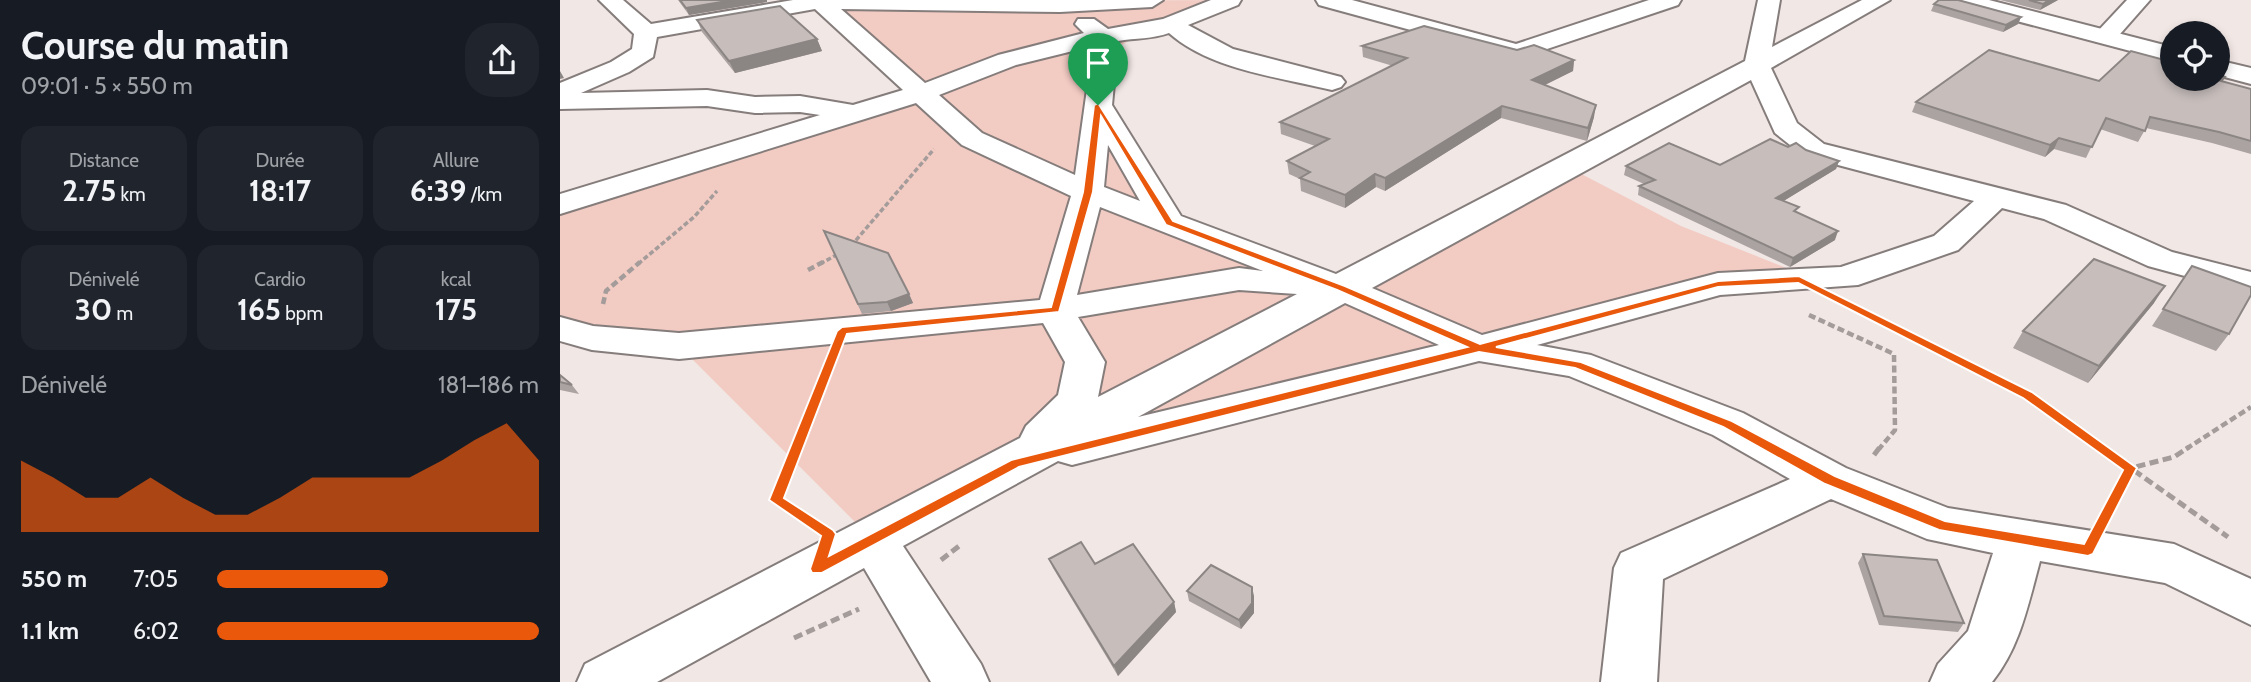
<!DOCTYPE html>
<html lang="fr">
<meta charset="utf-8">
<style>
:root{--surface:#171b24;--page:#20242c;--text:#f1f3f6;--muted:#9ea1a6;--accent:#ea580c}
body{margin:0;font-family:Cabin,sans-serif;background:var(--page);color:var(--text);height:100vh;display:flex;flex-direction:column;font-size:26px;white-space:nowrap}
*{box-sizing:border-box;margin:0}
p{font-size:23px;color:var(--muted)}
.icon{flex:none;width:38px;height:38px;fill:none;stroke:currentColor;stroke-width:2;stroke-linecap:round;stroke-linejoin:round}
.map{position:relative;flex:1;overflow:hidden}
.sheet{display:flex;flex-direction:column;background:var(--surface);width:560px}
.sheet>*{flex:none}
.tools{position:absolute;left:1600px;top:21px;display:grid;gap:14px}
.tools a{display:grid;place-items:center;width:70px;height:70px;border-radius:50%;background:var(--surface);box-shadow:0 4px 10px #0003;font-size:35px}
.pin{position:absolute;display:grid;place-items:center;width:60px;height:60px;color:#fff;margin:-72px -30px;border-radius:50% 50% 50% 0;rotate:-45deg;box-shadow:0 0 7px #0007}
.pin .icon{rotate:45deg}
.round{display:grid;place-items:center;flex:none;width:74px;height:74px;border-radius:28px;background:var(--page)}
.headline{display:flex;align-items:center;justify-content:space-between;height:119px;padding:0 21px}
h1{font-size:38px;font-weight:800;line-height:52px}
.metrics{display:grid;grid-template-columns:repeat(3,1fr);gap:10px;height:119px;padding:7px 21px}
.metrics div{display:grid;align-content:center;border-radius:18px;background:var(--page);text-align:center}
.metrics b{font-size:30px;font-weight:800}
.metrics small{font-size:19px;font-weight:400}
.metrics p{font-size:19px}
.chart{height:196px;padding:14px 21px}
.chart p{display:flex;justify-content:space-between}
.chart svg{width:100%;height:126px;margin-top:7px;fill:var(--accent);opacity:.7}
ul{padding:0 21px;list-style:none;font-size:23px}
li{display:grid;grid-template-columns:112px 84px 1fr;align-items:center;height:52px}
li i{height:18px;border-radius:9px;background:var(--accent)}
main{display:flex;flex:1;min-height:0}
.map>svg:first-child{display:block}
.green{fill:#f2cbc3}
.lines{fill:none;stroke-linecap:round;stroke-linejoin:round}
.minor-casing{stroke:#857d7b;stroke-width:4}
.major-casing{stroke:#857d7b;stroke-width:4}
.path-far2{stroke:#a49c9a;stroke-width:3.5;stroke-dasharray:5 2.5;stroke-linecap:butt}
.path-far1{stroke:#a49c9a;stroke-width:4.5;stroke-dasharray:7 3.5;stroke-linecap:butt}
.path{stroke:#a49c9a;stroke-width:5;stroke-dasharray:9 4.5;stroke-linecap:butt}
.minor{fill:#fff;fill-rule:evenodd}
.major{fill:#fff;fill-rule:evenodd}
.wall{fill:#aba3a2}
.shaded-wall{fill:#8b8584}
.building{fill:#c7bebc;stroke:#8b8584;stroke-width:2}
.route{fill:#ea580c;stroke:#fff;stroke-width:2;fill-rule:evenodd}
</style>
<main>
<section class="sheet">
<div class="headline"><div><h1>Course du matin</h1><p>09:01 · 5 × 550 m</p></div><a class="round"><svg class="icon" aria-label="share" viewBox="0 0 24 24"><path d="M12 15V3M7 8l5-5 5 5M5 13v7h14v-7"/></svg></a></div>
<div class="metrics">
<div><p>Distance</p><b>2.75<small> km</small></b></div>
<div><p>Durée</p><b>18:17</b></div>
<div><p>Allure</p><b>6:39<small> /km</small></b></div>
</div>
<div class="metrics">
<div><p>Dénivelé</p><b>30<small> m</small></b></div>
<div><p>Cardio</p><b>165<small> bpm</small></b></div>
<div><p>kcal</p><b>175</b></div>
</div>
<div class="chart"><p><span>Dénivelé</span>181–186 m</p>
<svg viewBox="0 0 160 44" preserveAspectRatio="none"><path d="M0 44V19L10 25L20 32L30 32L40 25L50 32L60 38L70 38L80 32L90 25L100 25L110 25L120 25L130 19L140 12L150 6L160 19V44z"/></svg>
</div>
<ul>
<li><b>550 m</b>7:05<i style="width:53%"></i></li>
<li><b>1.1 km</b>6:02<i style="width:100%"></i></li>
</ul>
</section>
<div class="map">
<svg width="1691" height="682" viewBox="0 0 1691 682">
<rect width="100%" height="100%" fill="#f1e7e5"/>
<path class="green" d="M670,0L574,38L544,55L538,105L609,223L781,288L1008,167L1121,226L1254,279L1157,284L455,463L313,540L119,346L0,329V204L361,93L260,2Z"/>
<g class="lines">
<defs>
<path id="minor" d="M39,0H63L91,24L233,0H603L592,7L500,12L281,9L365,83L438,55L524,33L515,24L518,19H534L548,29L603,19L651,0H681L678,5L628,25L673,49L781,77L785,82L781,87L772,90C719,77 651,70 609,33C593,39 575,38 558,41L552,105L621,216L776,274L1185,61L1198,0H1220L1212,47L1302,0H1330L1211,68L1237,123L1264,144L1506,205L1612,252L1691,272V294L1588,266L1484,219L1442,208L1398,250L1298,285L1160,295L977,345L1031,355L1183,413L1286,468L1388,508L1614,544L1691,579V625L1605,583L1480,561C1468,605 1460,647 1432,682H1370L1378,664L1408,631L1433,553L1367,539L1271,499L1103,579L1097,682H1041L1054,568L1061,553L1230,479L1153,435L1009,376L919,361L512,465L498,461L343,546L421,664L429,682H371L304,568L97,682H17L25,664L460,438L466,426L498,395L505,362L483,323L119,359L32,350L0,341V317L33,326L119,333L480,300L511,196L402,145L356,103L0,214V194L260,115L240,112L195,113L147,106L0,109V83L51,62L72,49L74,34ZM255,9L343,90L293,105L240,96L195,97L147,90L21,93L69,72L93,57L97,37ZM533,46L515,175L422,133L379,95L456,65ZM1191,80L1215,133L1244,156L1414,201L1374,236L1281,267L1158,273L922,335L812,288ZM548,145L580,201L544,187ZM540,207L703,271L679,268L517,295ZM679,290L737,294L538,397L545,362L518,317ZM785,303L879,345L578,417Z
M756,0H792L956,44L1089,0H1121L1118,5L957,59L759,5Z
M1567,0H1590L1553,42H1537L1533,37L1537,32Z"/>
<path id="major" d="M1393,0H1429L1612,47V62L1396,5Z
M1657,60L1691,68V84L1657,75Z"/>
</defs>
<use href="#minor" class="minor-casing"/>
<use href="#major" class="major-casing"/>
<path class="path-far2" d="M291,246L374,149
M78,264L134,217L157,191
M260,264L278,254"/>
<path class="path-far1" d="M248,270L263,262
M43,304L46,291L80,262
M1301,310L1467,395L1544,449
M1249,315L1334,354L1335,430L1319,449
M236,449L268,368
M1626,449L1691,407"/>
<path class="path" d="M237,447L216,500L249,521
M1541,447L1668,537
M1314,455L1320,447
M1549,511L1571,468L1614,457L1629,447
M381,560L399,546
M234,638L299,609"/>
<use href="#minor" class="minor"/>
<use href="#major" class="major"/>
</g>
<path class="wall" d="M118,0H207V2L129,15Z
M1440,0H1498L1480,10Z
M1398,1L1461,17L1458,24L1443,32L1371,11L1374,4Z
M137,20L257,39L262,51L175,73L142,32Z
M802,46L957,50L1014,60L1013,71L984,85L1034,117L1027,141L941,118L825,191L816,187L785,208L741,191L740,179L729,174L727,161L755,146L721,134L720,122L833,66L803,57Z
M1539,81L1662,82L1691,89V154L1652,143L1586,128L1578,142L1540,129L1526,158L1494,149L1485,157L1352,112L1356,102Z
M1228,147L1246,150L1279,161L1276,169L1223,201L1275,240L1230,267L1078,195L1079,186L1084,184L1064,175L1066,166L1160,165Z
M264,231L349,294L353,303L331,311L302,314Z
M1632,266L1669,334L1656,351L1592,326Z
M1594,303L1528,383L1453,348L1463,331Z
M0,375L12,385L19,394L0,390Z
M1303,554L1404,623L1398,632L1319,625L1298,563Z
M489,559L535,564L614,602L616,612L558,676L493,568Z
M627,591L694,596V613L681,629L629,601Z"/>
<path class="shaded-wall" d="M173,0H207V2L129,15L126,8Z
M1489,0H1498L1480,10L1483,4Z
M1461,17L1458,24L1443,32L1446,25Z
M257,39L262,51L175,73L169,61Z
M1014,60L1013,71L971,92L972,80Z
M0,71L4,78L0,79Z
M1036,105L1034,117L1027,141L1028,128Z
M942,106L941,118L825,191V178Z
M1499,138L1494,149L1485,157L1490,145Z
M1279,161L1276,169L1214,207L1216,198Z
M815,174L816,187L785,208V195Z
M1278,231L1275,240L1230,267L1233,258Z
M1605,286L1594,303L1528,383L1539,366Z
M349,294L353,303L331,311L327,302Z
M692,587L694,596V613L681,629L679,620Z
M614,602L616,612L558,676L554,666Z"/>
<path class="building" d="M120,0H173L126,8Z
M1379,0H1398L1461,17L1446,25L1374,4Z
M1469,0H1489L1483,4Z
M220,6L257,39L169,61L137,20Z
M864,26L957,50L974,45L1014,60L972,80L1036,105L1028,128L942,106L825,178L815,174L785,195L740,178L750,172L727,161L769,139L720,122L847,58L802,46Z
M1429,50L1539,81L1571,51L1612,62V79H1657V74L1665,77L1661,81L1691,89V141L1659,132L1590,117L1585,131L1546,118L1532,147L1499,138L1490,145L1356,102Z
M1210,139L1228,147L1236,143L1246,150L1279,161L1216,198L1239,207L1234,211L1278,231L1233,258L1079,186L1095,180L1066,166L1109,143L1160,165Z
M264,231L328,253L349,294L327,302L298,304Z
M1534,259L1605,286L1539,366L1463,331Z
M1632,266L1691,287V295L1669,334L1603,309Z
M0,375L12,385L0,382Z
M521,542L535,564L573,544L614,602L554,666L489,559Z
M1303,554L1377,560L1404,623L1324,616Z
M651,565L692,587V603L679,620L627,591Z"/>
<path class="route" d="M538,103L613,221L785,286L920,344L1158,281L1239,276L1472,392L1577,468L1533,554L1528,556L1379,530L1265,484L1163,427L1015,368L919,352L459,467L262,573H252L250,569L261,536L209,500L277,331L282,327L491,307L523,192L534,105ZM541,116L606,225L777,290L907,347L451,460L269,556L276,534L273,530L224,498L287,334L499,312L533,192ZM1238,283L1463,398L1563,470L1524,544L1385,521L1275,476L1172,421L1021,362L936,347L1158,287Z"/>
</svg>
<div class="tools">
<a><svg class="icon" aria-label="locate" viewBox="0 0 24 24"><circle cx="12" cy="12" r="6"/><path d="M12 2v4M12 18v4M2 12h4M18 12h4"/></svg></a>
</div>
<div class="pin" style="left:538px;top:105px;background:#1e9e55"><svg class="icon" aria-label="arrive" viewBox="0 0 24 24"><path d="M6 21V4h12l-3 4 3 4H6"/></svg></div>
</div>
</main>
